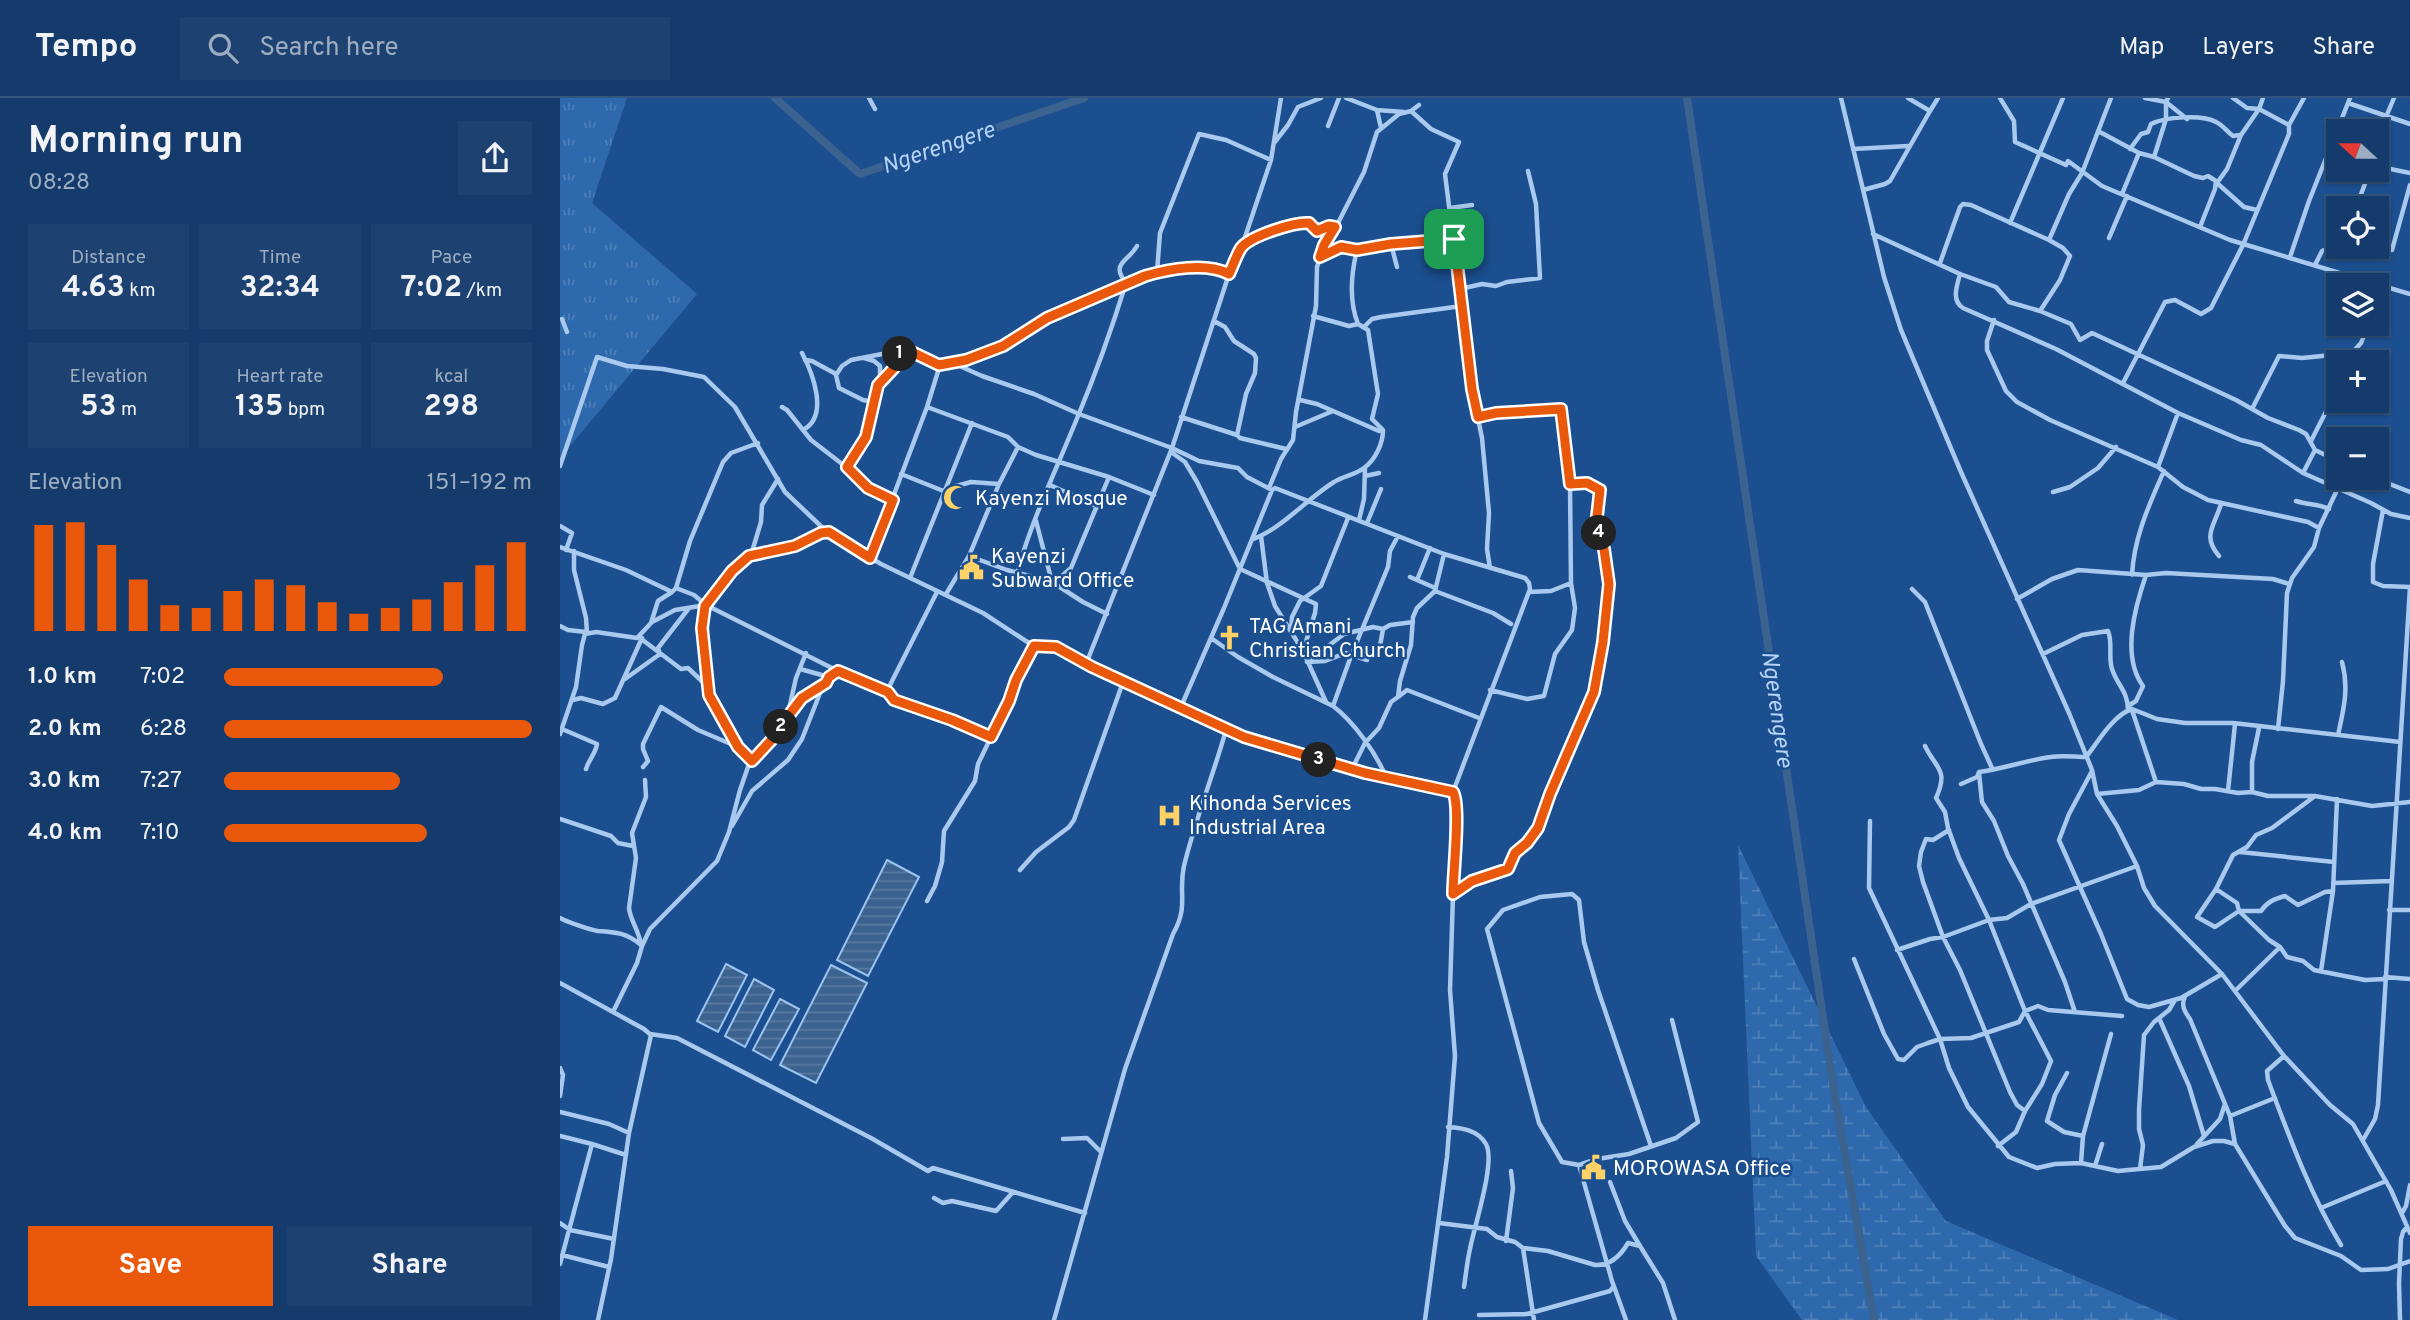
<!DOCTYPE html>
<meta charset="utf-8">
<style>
:root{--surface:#143b6b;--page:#1d4271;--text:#f1f3f6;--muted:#9dadc1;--line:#33557e;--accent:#ea580c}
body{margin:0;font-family:Overpass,sans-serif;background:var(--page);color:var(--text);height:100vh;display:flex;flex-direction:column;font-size:26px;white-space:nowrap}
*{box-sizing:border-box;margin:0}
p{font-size:23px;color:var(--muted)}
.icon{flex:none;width:38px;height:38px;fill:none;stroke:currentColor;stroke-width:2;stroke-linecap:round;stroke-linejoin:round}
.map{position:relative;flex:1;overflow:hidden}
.details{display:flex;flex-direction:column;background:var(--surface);width:560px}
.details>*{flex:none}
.needle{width:46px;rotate:291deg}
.fabs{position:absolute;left:1766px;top:21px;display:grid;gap:14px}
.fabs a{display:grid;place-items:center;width:63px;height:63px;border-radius:0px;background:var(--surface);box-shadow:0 2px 5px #0004,0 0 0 2px var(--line);font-size:35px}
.pin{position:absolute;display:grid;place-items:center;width:60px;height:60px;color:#fff;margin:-30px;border-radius:14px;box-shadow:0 4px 10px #0006}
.km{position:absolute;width:35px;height:35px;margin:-18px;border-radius:50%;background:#222;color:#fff;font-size:19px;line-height:35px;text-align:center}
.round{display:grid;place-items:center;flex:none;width:74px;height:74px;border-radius:0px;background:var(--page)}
.head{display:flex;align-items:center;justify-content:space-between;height:119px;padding:0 28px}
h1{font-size:38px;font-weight:700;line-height:52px}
.stats{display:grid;grid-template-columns:repeat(3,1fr);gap:10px;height:119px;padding:7px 28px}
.stats div{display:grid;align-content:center;border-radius:0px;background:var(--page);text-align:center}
.stats b{font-size:30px;font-weight:700}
.stats small{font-size:19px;font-weight:400}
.stats p{font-size:19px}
.chart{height:196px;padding:14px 28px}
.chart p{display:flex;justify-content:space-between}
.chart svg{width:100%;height:126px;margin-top:7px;stroke:var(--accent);stroke-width:6}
.primary-button{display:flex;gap:14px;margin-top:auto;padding:14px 28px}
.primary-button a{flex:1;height:80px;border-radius:0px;background:var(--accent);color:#fff;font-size:28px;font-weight:700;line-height:80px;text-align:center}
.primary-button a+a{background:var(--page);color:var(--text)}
ul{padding:0 28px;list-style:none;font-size:23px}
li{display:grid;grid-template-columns:112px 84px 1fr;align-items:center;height:52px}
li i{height:18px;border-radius:9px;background:var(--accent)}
header{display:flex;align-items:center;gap:42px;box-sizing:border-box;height:98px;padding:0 35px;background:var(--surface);border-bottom:2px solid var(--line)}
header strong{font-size:33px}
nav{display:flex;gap:38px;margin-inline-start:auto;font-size:24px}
.search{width:490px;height:63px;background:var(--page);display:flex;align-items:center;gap:18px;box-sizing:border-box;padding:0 24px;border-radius:0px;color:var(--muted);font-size:26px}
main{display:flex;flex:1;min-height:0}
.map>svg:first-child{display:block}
.grass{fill:url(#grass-tufts)}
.wetland{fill:url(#wetland-marsh)}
.water{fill:url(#water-rules);stroke:#9cc4f0;stroke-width:2}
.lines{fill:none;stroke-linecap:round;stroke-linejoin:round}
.river{stroke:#3c6290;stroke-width:8}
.street{stroke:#a9c9ee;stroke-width:4.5}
.route-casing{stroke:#fff;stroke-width:14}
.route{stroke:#ea580c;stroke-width:9}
.labels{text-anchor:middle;stroke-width:5;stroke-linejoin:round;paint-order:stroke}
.poi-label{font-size:21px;fill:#fff;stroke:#1b4f8f;text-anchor:start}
.water-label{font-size:23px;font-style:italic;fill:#b5d3f5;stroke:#1b4f8f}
</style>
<header>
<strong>Tempo</strong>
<div class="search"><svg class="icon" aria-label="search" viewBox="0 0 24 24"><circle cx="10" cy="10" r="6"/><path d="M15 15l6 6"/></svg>Search here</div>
<nav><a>Map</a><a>Layers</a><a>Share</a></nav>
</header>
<main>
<section class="details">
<div class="head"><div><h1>Morning run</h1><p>08:28</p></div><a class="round"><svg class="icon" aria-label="share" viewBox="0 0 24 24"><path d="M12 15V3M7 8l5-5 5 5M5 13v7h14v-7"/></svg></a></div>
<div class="stats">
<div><p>Distance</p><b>4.63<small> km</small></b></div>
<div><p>Time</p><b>32:34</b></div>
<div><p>Pace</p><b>7:02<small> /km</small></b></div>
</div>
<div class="stats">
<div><p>Elevation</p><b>53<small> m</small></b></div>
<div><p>Heart rate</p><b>135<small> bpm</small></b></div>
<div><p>kcal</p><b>298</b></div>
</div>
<div class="chart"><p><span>Elevation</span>151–192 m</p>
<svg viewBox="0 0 160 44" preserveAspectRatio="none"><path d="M5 44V7M15 44V6M25 44V14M35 44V26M45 44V35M55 44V36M65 44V30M75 44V26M85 44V28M95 44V34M105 44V38M115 44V36M125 44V33M135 44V27M145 44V21M155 44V13"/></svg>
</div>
<ul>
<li><b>1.0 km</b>7:02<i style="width:71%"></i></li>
<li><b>2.0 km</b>6:28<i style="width:100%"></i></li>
<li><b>3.0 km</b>7:27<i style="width:57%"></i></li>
<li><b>4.0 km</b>7:10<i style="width:66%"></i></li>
</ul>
<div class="primary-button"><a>Save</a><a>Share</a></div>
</section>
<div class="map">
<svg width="1850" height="1222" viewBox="0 0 1850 1222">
<defs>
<pattern id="grass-tufts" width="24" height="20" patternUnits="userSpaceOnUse" patternTransform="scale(1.75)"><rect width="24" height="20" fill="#2e69ad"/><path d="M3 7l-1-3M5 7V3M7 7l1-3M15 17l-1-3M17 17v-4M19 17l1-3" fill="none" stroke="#4d80b9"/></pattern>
<pattern id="wetland-marsh" width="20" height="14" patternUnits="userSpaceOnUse" patternTransform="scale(1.75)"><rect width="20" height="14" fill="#2e69ad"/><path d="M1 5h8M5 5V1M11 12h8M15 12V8" fill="none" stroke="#4d80b9"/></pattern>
<pattern id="water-rules" width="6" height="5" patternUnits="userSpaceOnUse" patternTransform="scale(1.75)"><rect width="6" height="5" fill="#3c6290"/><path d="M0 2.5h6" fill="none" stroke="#597aa1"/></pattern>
</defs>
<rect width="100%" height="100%" fill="#1b4f8f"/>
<path class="grass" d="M0,0H67L32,105L137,196L0,360Z"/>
<path class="wetland" d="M1178,747L1306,1009L1386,1123L1618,1222H1242L1196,1158Z"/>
<path class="water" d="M327,762L359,779L308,878L277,862Z
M166,866L187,877L158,934L137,923Z
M271,867L307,885L256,985L220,967Z
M194,881L214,892L185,949L165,938Z
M220,901L239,911L211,962L193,952Z"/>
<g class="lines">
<path class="river" d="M215,0L300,76L524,0
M1127,0L1273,987L1314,1222"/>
<path class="street" d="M309,0L315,11
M786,0L817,12L821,30
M1281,0L1324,179L1341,232L1401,374L1509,615L1532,672L1537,696L1557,728L1577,768L1584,790L1595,808L1662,876L1724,958L1770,1007L1793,1026L1831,1092L1850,1135
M1348,0L1370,13L1378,0
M1440,0L1454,23L1455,44L1506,67L1508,63L1542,88L1670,142L1850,196
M1585,0L1606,4L1627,21
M1673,0L1687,10L1699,11L1729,27
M1788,5L1850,26
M817,12L844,14
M851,13L871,31L899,44L885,76L912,291L922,340L929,415L927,451L930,470
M1826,19L1834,0
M768,28L779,0
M1538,33L1579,55L1594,59L1634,78L1643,80L1648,78L1656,83L1655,91L1640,129
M714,45L728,27L738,9L761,0
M1293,51L1348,48
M1570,51L1581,36L1588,34L1591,26C1605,19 1642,16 1656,24C1663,27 1667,34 1673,38L1680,37
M1594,59L1606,21V4L1608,0
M1816,68L1850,75
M1303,92L1325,86L1330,83L1370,13
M1562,96L1579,55
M890,110L912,107
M1796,110L1810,72
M1697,112L1684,109L1657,85L1667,71L1681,37L1699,11L1703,0
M1450,125L1503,0
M1313,136L1400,176L1436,189L1449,204L1480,213L1511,226L1520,242L1532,235L1676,302L1708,320L1739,332L1746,336L1755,352L1778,363
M1549,140L1567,98
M831,146L837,169
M683,147L734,126L749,125L757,133L769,128L775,129
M1832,152L1850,87
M762,158L781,149L797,152L831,146L894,141
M1730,159L1749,103L1790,0
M1380,165L1400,109L1403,106L1411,107L1489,142L1509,96L1522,75L1551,0
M1755,167L1762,153L1775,147L1778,142
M597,174L600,135L639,36L666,42L711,62
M1400,176C1397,188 1391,202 1403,210L1496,251L1618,315L1681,342L1701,347L1743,375L1811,405L1831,416L1850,420
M900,191L922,186L936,188L947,184L980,180L976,106L968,73
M1816,204L1822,188
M1480,213L1500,182L1510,158L1503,150L1489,142
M753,218L789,228L798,226
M2,221L7,234
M1434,222L1427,243V252L1446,293L1457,304L1490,322L1598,369L1623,389L1648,402L1748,424L1759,430
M654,223L665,229L674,243L694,256L696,260L695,275L686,296L677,337
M804,229L812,221L821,219L902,208
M1801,245L1809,226
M242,255C252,274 270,318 243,332
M304,260L314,263L320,268V278L324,280
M245,262L252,263L276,276
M1791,264L1797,253
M393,265L422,278L474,296L519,316L612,350L639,363L678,370L687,379L712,392L715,390L884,456L965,480L969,485L970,491L893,694
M1563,285L1605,204L1615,202L1641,216L1651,210L1683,147L1729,36V27L1744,0
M740,302L757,306L819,333
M313,304L303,302L279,290L276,277L282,268L291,262L343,252L379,267
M222,309L227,312L251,342L299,379L308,390L333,402
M367,309L448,339L458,349L476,357L549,379L594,397
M1692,311L1719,258L1742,260L1792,255L1801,245
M621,319L677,337L680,340L726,351
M918,319L936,315L1001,311L1010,386L1011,485L1015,510L1012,532L995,556L984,598L967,601L930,592
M735,329L773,313
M1751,343L1778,290
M611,354L625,364L637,384L680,471L756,506L755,515L743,553
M0,368L37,259L67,268L103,271L144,279L175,309L225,394L266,433
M287,369L307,337L318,287L334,270L341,254
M1598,369L1618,315
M1743,375L1755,352
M341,376L386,394
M805,378L819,375
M1814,380L1850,394
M490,387L538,409
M389,390L411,384L439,386
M709,390L721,361L733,342L736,314L756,208L757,169L764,147L778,125L804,74L817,34L839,16L851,13L859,7
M1493,394L1510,389L1538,370L1556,349
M1736,403C1748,407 1759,406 1769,411
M1823,412L1813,466V484L1823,488L1850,489
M799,422L804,401L805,370
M476,423L492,484
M807,425L821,391
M0,428L12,435L6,452
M701,438L707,485L715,508L743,553L766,604
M693,441C720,432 748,400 774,384C783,378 795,377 804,370C815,362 823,346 823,332L812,321L818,296L808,232L798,226C789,203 791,176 797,152
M0,449L66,472L112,494L116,490L134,497L146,507L278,573L328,594
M14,453V472L26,520L27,535
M191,457L201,424L202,407L218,381
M409,458L447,472L492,484L523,504L547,516
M1659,458C1642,438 1654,429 1661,406
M310,460L367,309L380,267L406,262L443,248L487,220L585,178C609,170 646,164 669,176
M457,475C472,421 497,370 518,318C536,275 552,230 566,185C550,165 568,164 577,148
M1572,477C1574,439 1589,407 1604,373
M850,479L873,489
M350,480L412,325
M857,482L870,450
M494,485L511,470L549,379
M116,490L130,443L163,364L171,355L198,345
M1352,491L1365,504L1421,646L1432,670
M875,493L933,515L951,526
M377,494L329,589L328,596L331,600L392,622L431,639L449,603L456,582L474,548
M969,494L991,493L1011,485
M386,496L409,458L439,386L458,349
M1457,501L1492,481L1518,472L1586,477L1606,475L1713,481L1729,486
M145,508L142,530L149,597L178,649L192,663
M91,525L98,503L112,494
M0,528L8,532L26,534
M731,532L732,519L740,503L761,488L788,420
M80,540L121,571L128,570L147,588
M651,540L678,559L713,579L773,608C794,624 816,655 826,679
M820,548L823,531
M1483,556L1522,537L1548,533C1553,545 1548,559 1552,571C1557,587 1568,593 1568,612
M747,564L784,536L813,529L823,531L830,527L853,524
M748,564L765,563L786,555L807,562
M526,566L612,350L669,176L682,148L711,62L721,0
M240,571L269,579L278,573
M65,581L100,556L98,550L129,510
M838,599L847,592L919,620
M13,602L21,600L43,606L55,600L82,540
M773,608L791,558L828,469L830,453L838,438
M1568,608L1576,603L1583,588C1561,558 1575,509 1586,477
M620,611L664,510L712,392
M1572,612L1596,684
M226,621L242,600L265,585
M2,631L37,646C36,655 29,661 26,671
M1718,631L1723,583L1727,495L1732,480L1754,449L1759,430L1778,390
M0,636L16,589L22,547L25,536L36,534L77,540L92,524L115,512L146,507L172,473L189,458L235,448L267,434L321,466L423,515L469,545L496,549L532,570L666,632L792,671L880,690L894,695L895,733L890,892L895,958L887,1059L865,1222
M1778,637C1784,610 1789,590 1782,564
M1365,648C1376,671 1389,671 1376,700L1385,714L1388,730L1399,760L1429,822L1465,913L1491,963L1482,986L1465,1013
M83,669L88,663L83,651V646L101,609L138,632L178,649
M792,671L805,645L819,630L831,604L838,599L840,583L851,547L853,519L857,510L875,493L884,456
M1532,673L1509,716L1499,742L1541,836L1567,901L1578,907L1589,909L1621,900L1662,876
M1419,675L1422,704L1434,723L1448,758L1463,786L1505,884L1515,914
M1401,686L1417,679L1419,674C1443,671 1467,662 1491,659C1502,657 1515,659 1526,659C1538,644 1553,617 1572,611L1597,621L1625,625H1673L1840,644
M1668,693L1675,626
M1692,694V664L1699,630
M1537,696L1579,692L1596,684L1624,686L1641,691H1655L1678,695L1692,694L1708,698H1755L1812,708L1850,704
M1755,698L1712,730L1696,737L1687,749L1673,757L1656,791L1637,819L1655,829L1679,813H1701C1707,804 1714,801 1725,798L1738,807L1765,794L1773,793
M0,721L51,738L58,745L73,748
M1310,723L1309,790L1380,941L1389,970L1408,1009L1449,1059L1477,1070L1495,1066L1521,1065L1558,1073L1601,1069L1634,1049L1653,1043H1664L1675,1046
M172,728L192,693L228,662L242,641L262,590L269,579
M1389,732L1373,742L1366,741L1361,754L1359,768L1363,784L1383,839L1400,872L1450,994L1457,1007L1465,1013L1456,1034L1438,1048
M1680,754L1774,764
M460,772L476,754L509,729L514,722L563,584
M1773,785L1831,783
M1656,791L1677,805L1679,813L1709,842L1720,849L1727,859L1743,863L1754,872L1805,882L1825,881
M894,795L912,783L946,773L955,755L967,745L978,730L990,696L1034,594L1043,544L1049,486L1044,451L1036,427L1041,394C1035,383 1021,385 1010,386
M367,803L375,788L382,764L384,733L415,683L418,666L431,639
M1829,812H1850
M0,820C8,824 30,832 38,833C56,834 67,835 81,847
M81,847C79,832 70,822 69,810L76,760L72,735L86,699L85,682
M1337,852L1370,841L1383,839L1429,822L1447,820L1471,806L1577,768
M1294,861L1324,936L1338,961L1344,962L1357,949L1368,945L1380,941L1411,940L1459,924L1465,913L1478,908L1488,912L1562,918
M1761,873L1773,793L1777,701
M1825,879L1850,881
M0,885L84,931L91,937L69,1035L51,1161L38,1222
M1675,893L1720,849
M1625,898C1621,907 1624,913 1630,921L1670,1018L1675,1046L1725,1128L1735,1140L1781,1158L1801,1172L1828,1171L1850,1163
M53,914L77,865L82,848L90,831L157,763L169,734L180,692L188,669L218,635L229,611L236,580L246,555
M1599,920L1629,988L1644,1038
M90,936L117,940L311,1040L368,1073L373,1070L525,1115
M1724,958L1707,973L1708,982C1729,1038 1750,1096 1781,1147
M0,970L3,977L0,998
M1507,975L1495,997L1487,1023L1504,1034L1523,1038
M0,1014L49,1026L69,1035
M1670,1018L1715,1000
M888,1029C902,1030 918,1032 926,1046C936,1064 914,1129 910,1151C907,1164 906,1176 904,1189
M0,1038L32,1046L66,1057
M503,1041L527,1040L541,1054
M1803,1042L1815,1021L1818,1007L1850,489
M1637,1046L1660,1021L1665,1006
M1521,1065L1523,1038L1551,936
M1019,1067L1002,1064L979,1025L927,831L943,812L980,799L1012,796L1019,802L1024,844L1038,892L1091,1048
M1535,1068L1542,1046
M1580,1071L1583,1047L1579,1031V1012L1584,937L1594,924L1609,912L1615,902
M1050,1084L1065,1123L1080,1148
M374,1100L383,1105L392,1103L436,1113L453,1094
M1761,1110L1826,1083
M1842,1115L1846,1108L1850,1087
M0,1125L10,1132L54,1141
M879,1125L927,1131L937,1139L955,1144L963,1150L988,1153L1035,1167C1051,1168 1061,1157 1068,1145L1080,1148L1103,1185L1115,1222
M946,1143L953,1090L951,1073
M963,1150L974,1222
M2,1157L49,1169
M0,1166L32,1046
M919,1217L967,1216L1050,1193L1053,1189
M494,1222L565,971L613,836C629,808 618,796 624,768C635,722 653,678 666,632
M1066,1222L1052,1183L1019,1067L1037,1061L1069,1056L1116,1040L1138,1024L1112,922
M1840,1222L1839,1185L1841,1141L1843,1134L1847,1129"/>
</g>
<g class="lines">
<defs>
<path id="route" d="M749,125L757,133L769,128L775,129L764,147L760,159L781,149L797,152L831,146L894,141L912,291L918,319L936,315L1001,311L1010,386L1027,385L1040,392L1036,427L1044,451L1049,486L1043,544L1034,594L990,696L978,730L967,745L955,755L948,771L912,783L893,796C893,775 901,708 893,694L805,675L684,639L532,569L496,549L474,548L456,582L449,603L431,639L392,622L334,602L328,594L278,573L269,579L266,585L242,600L223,625L218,635L192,663L178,649L149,597L142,530L145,508L172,473L189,458L235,448L261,435L269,434L310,460L333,402L308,390L287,369L306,339L318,287L334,270L342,253L352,254L379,267L406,262L443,248L487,220L585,178C609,171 646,164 669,176C673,168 676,158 681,150C690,138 734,124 749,125Z"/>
</defs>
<use href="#route" class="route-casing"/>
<use href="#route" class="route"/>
</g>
<defs>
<symbol id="mosque-bare" viewBox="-9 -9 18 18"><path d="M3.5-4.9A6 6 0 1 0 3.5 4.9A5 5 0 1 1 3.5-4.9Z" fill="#ffd166" stroke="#1b4f8f" stroke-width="2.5" paint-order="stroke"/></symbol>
<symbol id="civic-bare" viewBox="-9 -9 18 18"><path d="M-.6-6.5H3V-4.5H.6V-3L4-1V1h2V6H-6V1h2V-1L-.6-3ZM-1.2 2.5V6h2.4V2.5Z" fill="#ffd166" stroke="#1b4f8f" stroke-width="2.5" paint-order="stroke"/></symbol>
<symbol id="church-bare" viewBox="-9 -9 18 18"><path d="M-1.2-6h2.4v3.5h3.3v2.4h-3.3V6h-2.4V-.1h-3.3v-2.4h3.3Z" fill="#ffd166" stroke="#1b4f8f" stroke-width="2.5" paint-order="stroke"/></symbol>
<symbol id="hospital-bare" viewBox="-9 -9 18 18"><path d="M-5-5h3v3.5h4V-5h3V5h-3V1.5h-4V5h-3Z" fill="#ffd166" stroke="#1b4f8f" stroke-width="2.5" paint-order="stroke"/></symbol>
</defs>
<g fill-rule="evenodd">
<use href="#mosque-bare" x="378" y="382" width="35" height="35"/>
<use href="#civic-bare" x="394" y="452" width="35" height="35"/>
<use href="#church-bare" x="652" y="522" width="35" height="35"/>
<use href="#hospital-bare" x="592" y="700" width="35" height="35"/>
<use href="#civic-bare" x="1016" y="1052" width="35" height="35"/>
</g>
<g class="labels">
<g class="poi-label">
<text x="415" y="407">Kayenzi Mosque</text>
<text x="431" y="465">Kayenzi<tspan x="431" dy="24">Subward Office</tspan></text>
<text x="689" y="535">TAG Amani<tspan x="689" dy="24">Christian Church</tspan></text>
<text x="629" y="712">Kihonda Services<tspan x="629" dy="24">Industrial Area</tspan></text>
<text x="1053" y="1077">MOROWASA Office</text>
</g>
<g class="water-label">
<text transform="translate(378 49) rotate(-19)" y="8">Ngerengere</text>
<text transform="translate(1218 611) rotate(82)" y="8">Ngerengere</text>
</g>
</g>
</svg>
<div class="fabs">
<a><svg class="needle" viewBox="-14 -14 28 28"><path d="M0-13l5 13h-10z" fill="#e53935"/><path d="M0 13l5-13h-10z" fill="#9dadc1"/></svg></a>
<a><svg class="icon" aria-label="locate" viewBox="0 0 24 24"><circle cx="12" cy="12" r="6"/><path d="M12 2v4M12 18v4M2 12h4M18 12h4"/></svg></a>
<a><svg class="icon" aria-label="layers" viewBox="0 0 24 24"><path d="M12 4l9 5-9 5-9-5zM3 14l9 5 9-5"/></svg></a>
<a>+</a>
<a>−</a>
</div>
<div class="pin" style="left:894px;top:141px;background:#1e9e55"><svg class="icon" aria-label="arrive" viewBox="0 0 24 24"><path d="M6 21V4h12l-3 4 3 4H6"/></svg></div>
<b class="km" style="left:340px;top:256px">1</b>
<b class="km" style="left:221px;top:629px">2</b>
<b class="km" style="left:759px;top:662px">3</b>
<b class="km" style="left:1039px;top:435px">4</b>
</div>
</main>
